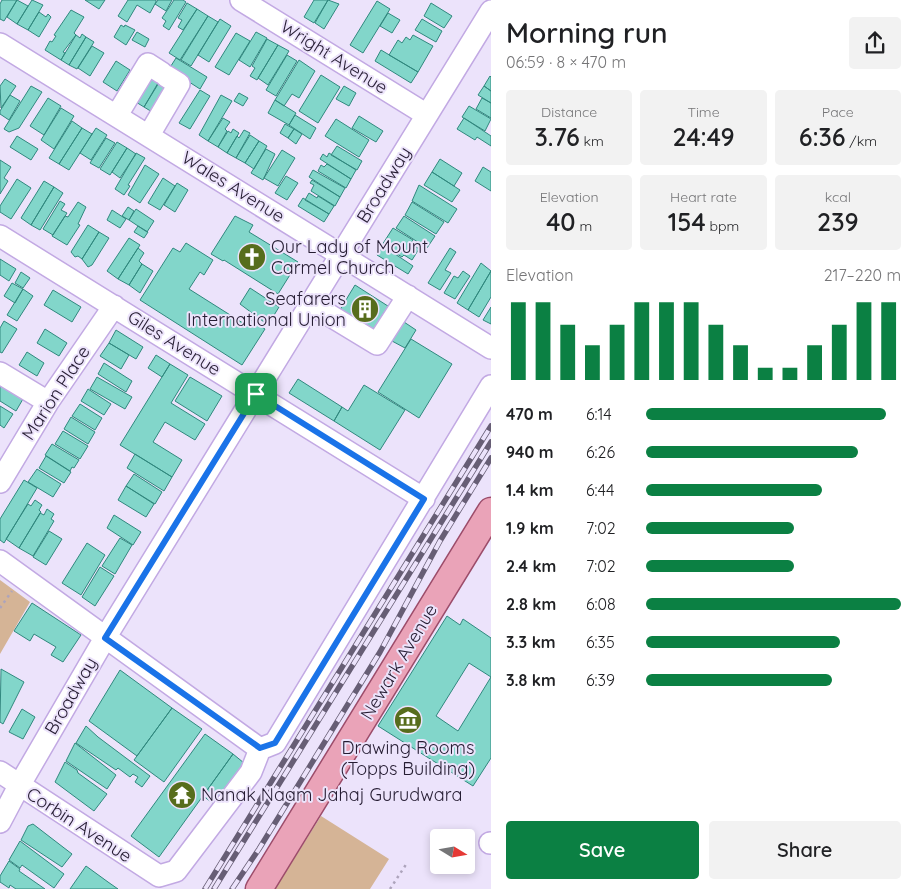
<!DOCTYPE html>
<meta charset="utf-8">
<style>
:root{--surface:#fff;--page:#f2f2f2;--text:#202124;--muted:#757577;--accent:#0b8043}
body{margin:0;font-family:Quicksand,sans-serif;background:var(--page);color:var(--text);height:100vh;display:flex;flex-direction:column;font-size:19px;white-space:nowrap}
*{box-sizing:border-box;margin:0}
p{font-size:16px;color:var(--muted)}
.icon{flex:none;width:28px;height:28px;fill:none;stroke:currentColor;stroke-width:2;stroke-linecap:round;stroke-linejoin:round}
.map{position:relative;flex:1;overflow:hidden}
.side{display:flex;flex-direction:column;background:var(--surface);width:425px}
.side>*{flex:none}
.needle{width:32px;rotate:101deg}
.controls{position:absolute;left:430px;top:829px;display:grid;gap:10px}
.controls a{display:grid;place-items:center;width:45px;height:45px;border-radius:5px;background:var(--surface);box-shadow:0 2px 8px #0003;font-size:25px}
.pin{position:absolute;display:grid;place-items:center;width:42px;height:42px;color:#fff;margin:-21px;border-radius:10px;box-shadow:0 2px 8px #0006}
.round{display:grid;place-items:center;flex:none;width:52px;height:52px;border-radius:5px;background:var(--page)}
.head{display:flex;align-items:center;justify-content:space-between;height:85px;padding:0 15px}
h1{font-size:28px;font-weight:600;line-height:38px}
.stats{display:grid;grid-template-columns:repeat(3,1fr);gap:8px;height:85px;padding:5px 15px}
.stats div{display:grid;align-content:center;border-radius:5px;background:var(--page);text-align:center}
.stats b{font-size:25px;font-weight:600}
.stats small{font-size:14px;font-weight:400}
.stats p{font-size:14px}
.chart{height:140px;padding:10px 15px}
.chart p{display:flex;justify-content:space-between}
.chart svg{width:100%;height:90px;margin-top:5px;stroke:var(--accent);stroke-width:6}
.primary-button{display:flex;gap:10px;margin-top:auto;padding:10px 15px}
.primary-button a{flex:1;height:58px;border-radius:5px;background:var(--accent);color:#fff;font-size:20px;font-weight:600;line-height:58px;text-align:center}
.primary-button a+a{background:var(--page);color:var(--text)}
ul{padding:0 15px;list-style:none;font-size:16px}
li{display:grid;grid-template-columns:80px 60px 1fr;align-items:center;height:38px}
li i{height:12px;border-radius:6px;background:var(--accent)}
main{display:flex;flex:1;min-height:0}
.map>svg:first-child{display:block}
.green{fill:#d5b496}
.building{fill:#82d6ca;stroke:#30887e;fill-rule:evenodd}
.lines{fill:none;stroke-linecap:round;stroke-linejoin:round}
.minor-casing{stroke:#c2a9e3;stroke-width:24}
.major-casing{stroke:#9c4c6a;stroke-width:29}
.path{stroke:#ada4bc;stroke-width:2.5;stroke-dasharray:2.5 4;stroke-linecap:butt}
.minor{stroke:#fff;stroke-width:21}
.major{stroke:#eaa3b8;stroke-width:26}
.rail-casing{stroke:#675e75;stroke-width:5.5}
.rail{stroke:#ece3fb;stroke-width:4;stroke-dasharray:11;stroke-linecap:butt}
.route-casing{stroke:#fff;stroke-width:10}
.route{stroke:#1a73e8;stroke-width:6}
.labels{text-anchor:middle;stroke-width:4;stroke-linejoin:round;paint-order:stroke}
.street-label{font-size:18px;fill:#251c32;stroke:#ece3fb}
.poi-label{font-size:18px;fill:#251c32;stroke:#ece3fb;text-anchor:start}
</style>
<main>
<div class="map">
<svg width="491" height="889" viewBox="0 0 491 889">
<rect width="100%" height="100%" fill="#ece3fb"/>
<path class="green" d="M0,580L30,602L0,654Z
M321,816L389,859L370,889H275Z"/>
<path class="building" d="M2,0H17L4,21L0,19V4Z
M17,0L28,6L17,24L7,17Z
M32,0L43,5L28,30L17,24Z
M85,0H105L99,9Z
M128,0H156V2L150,13L137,5L127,22L118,16Z
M158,0H172L166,11L155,4Z
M174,0H183L186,2L169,30L163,26L166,21L162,18Z
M314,0H328L314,23L304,17Z
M328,0L339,4L324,29L315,23Z
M377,1L390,9L363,53L350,45Z
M187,3L197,9L183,30L178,27L182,20L178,18Z
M431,3L452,16L444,28L424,16Z
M197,9L208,16L180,60L169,53Z
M71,10L84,17L74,33L76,35L63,52L65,53L61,60L45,50L50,41L52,42L56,36L54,35Z
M39,12L46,17L48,14L51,17L39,37L28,30Z
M388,13L400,20L392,33L380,26Z
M208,16L218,22L191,66L181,60Z
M220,19L231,26L209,62L198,55Z
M422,19L442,31L436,42L415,30Z
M121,25L124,27L125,25L135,30L126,45L114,37Z
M137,32L149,39L145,47L132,40Z
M256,32L267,38L250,67L239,60Z
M236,33L250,41L229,75L215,67Z
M82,34L86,37L69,65L61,60L76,35L80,38Z
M413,35L433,46L418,72L389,55L398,40L402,43L406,37L410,40Z
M86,37L94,42L77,69L69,65Z
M267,39L278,45L257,80L250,76L255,68L252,66Z
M278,45L289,51L268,85L258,78Z
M92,46L104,53L90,76L78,68Z
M381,50L418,72L411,83L375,61Z
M287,55L297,61L276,96L266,90Z
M176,58L207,77L200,89L169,69Z
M299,60L315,71L299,98L292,94L284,106L275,100Z
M116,61L130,70L117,91L103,82Z
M147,73L160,81L144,107L131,99Z
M321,75L340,87L318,123L299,111Z
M490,76L491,77V91L484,86Z
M5,79L16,86L1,108L0,86Z
M158,83L171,91L157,115L144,107Z
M31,86L42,92L19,128L9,132L4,129Z
M344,86L356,93L349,106L336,99Z
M484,86L491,91V103L478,95Z
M200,90L210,96L190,129L179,123Z
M239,93L248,98L243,106L234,101Z
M10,95L20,101L9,120L0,114V111Z
M221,95L232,101L208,141L199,135Z
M48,98L61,106L44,135L30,126Z
M482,98L491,103V118L476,109Z
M275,100L296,113L289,125L268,113Z
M469,106L491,119L485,131L462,117Z
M61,108L74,116L54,149L41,140Z
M295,115L316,128L310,139L289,125Z
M359,116L383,131L376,142L352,128Z
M223,118L230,122L225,129L227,131L218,147L208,141Z
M464,118L491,136V146L477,137L475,140L457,129Z
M336,119L369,140L359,157L325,136Z
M72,121L82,128L59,164L49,158Z
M285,124L294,129L288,138L280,133Z
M82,128L92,134L69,170L59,164Z
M96,128L107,135L91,160L80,153Z
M233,129L239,133L227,153L218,147L228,131L231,133Z
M294,129L302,134L296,144L288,138Z
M244,130L250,133L236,158L227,153L237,136L239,138Z
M250,135L259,141L245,163L236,158Z
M17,136L38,149L31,160L10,147Z
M106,138L115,143L99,168L90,163Z
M259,141L267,146L254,169L245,163Z
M117,142L127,148L110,175L100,169Z
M337,146L362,161L357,170L331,155Z
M127,148L136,154L120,178L112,172Z
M266,149L275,154L263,180L251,173Z
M282,150L295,158L278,186L264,178Z
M136,153L145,158L128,185L130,186L124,195L115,189Z
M329,153L356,170L351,179L320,159L323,154L327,157Z
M440,159L462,173L454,186L432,172Z
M0,160L11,167L4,178L8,181L0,194Z
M327,164L351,179L346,188L318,171L321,165L324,167Z
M145,165L159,174L140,203L128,195Z
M483,167L491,172V191L475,181Z
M313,170L345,188L340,197L309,177Z
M432,172L460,190L452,202L424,185Z
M286,176L298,183L287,200L275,193Z
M163,178L175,186L160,210L148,203Z
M17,179L31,188L11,219L0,212V206Z
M312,180L340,197L335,206L311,191L314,185L310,183Z
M44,181L54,187L31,225L21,218Z
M177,183L188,190L175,212L164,205Z
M419,185L457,209L448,223L412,201Z
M54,187L63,193L40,230L31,225Z
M309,193L317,198L318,196L334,206L329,214L305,200Z
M303,198L329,214L324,222L298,206Z
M60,201L65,204L61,210L67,213L53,235L43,229Z
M78,202L86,207L78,224L80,225L67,245L52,236L65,216L68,217Z
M412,202L444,222L436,234L405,215Z
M128,207L134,211L129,220L122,216Z
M136,209L154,221L147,232L129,220Z
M112,210L126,219L120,228L107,220Z
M235,216L253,225L249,232L298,262L278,294L224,260L223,261L211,254Z
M404,216L435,236L427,248L396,228Z
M88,225L99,232L82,259L78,256L75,257L71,252Z
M138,226L148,232L144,238L134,232Z
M393,228L413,240L411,243L419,249L412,260L404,255L402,257L382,245Z
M99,232L109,238L92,265L88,267L82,259Z
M129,238L140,245L118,279L107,271Z
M186,243L213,260L204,275L200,272L189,289L246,325L249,319L265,329L242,365L140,300L173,248L180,252Z
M383,246L413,266L408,274L377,255Z
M138,248L144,253L139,261L142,264L129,285L118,279Z
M450,248L456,252L445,270L451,273L440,290L428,283Z
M0,259L16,269L9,281L0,275Z
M481,263L491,271L468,310L457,303Z
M142,264L153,271L140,293L129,285Z
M463,271L470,276L455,299L444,293L454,276L458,278Z
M491,271V297L479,317L468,310Z
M21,272L30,278L23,288L15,283Z
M12,283L23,289L15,303L4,296Z
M355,285L391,308L388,313L385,311L371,334L338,313Z
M250,288L279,307L268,325L240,304Z
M23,289L33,296L17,321L7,315Z
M53,290L81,307L72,322L44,305Z
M491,307V324L483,320Z
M4,321L17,329L2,353L0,352V328Z
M404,322L416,330L405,348L392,341Z
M45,329L67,343L59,356L37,343Z
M116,330L143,347L136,359L109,343Z
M411,339L452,364L419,418L378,392Z
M109,343L129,355L121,369L100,356Z
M27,352L44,363L37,376L19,365Z
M156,355L170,364L162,377L148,368Z
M104,363L132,381L126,392L98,374Z
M170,364L188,375L171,403L205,424L195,440L165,422L153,442L182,460L172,477L120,445Z
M97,377L132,397L125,409L90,389Z
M190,377L222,396L207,421L175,401Z
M298,379L342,407L334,421L289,393Z
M0,385L23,399L16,411L0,401Z
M364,385L405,410L380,450L334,421L342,407L348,411Z
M88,389L111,404L104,415L81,401Z
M80,404L102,418L95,430L72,416Z
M0,406L13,414L4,428L0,425Z
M71,417L95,432L88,444L64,429Z
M63,431L88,446L80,459L55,444Z
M52,444L79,460L74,468L72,467L70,471L45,455Z
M135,454L172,477L164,491L127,468Z
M46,456L71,472L64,483L39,468Z
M37,469L61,484L53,497L28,482Z
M134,474L162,492L155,504L126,486Z
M24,480L37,488L4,543L0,540V519Z
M126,486L154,504L146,517L118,500Z
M35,500L42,505L39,510L41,512L19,548L6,539L28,504L31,506Z
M47,509L54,514L51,519L54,521L33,556L19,548L40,513L44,515Z
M114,515L141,532L133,545L107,528Z
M49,531L62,539L46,565L33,557Z
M120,538L132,545L115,574L102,566Z
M87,543L105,555L81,595L62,583Z
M100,567L114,576L95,606L82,597Z
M32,603L81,635L63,662L51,655L56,647L34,634L30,641L14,631Z
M447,616L460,625L463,619L491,638V758L473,786L378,726ZM469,663L491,677L458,731L436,716Z
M1,669L24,682L3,724L0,722Z
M120,670L172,708L137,756L89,721Z
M172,708L202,729L164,782L134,760Z
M22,709L35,717L23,739L9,732Z
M86,726L98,737L150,776L142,787L135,782L138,777L133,774L130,777L118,768L116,770L76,743Z
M205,734L233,754L159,857L131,836Z
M75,743L116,775L107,789L66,761Z
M233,754L244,763L214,804L203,796Z
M65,762L77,770L78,773L107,794L94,811L55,782Z
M33,824L72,854L62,867L21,840L28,826Z
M20,841L64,874L54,888L22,865L20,868L9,860Z
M9,861L20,869L19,871L45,889H16L10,885L9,888L0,882V876Z
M86,866L108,882L118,889H70Z"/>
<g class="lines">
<defs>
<path id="minor" d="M241,0L427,115
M0,44L491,348
M117,115L148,64L162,73
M149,135L179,84L166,76
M0,236L424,499
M311,304L377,344L408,296
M0,373L48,402
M0,482L48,402L114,306
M0,561L260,749
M260,749L275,743L491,386
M0,772L159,876L176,871L251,772L260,749
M0,822L19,786L105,638L491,11
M490,843H491"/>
<path id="major" d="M259,889L491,511"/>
</defs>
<use href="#minor" class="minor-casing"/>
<use href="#major" class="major-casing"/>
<path class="path" d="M0,608L12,591
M390,889L407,863"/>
<use href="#minor" class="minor"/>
<use href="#major" class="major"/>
<defs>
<path id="rail" d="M205,889L491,426
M214,889L491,442
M232,889L259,849L380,652L440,541L491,458"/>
</defs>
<use href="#rail" class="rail-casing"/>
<use href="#rail" class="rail"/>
</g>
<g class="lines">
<defs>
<path id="route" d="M256,394L424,499L275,743L260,748L105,638Z"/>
</defs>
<use href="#route" class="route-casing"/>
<use href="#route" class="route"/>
</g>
<defs>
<symbol id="church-disc" viewBox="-11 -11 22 22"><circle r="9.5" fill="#576d1c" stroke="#ece3fb"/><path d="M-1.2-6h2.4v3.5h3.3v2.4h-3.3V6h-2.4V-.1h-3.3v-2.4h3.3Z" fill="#fff"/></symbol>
<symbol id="building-disc" viewBox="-11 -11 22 22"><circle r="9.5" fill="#576d1c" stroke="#ece3fb"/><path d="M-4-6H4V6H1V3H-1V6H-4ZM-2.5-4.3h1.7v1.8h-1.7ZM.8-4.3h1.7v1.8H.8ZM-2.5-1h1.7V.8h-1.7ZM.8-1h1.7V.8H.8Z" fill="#fff"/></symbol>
<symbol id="museum-disc" viewBox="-11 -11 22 22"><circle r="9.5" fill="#576d1c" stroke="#ece3fb"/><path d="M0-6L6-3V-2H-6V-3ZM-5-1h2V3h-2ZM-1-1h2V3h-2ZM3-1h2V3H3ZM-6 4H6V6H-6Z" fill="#fff"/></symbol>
<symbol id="temple-disc" viewBox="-11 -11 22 22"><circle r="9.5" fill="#576d1c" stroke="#ece3fb"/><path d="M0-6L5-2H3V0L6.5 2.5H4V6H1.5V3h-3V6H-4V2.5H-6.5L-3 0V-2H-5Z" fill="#fff"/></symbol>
</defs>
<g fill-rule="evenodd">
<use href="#church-disc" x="236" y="241" width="32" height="32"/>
<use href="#building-disc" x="349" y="293" width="32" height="32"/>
<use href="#museum-disc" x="392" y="704" width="32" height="32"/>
<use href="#temple-disc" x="166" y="779" width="32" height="32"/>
</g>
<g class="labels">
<g class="street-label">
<text transform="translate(334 57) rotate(32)" y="6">Wright Avenue</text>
<text transform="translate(384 185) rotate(-58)" y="6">Broadway</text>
<text transform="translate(233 187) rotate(32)" y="6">Wales Avenue</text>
<text transform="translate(174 343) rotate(32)" y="6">Giles Avenue</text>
<text transform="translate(56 393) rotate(-57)" y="6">Marion Place</text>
<text transform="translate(399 662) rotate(-59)" y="6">Newark Avenue</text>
<text transform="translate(71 696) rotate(-60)" y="6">Broadway</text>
<text transform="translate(79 825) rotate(33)" y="6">Corbin Avenue</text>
</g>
<g class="poi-label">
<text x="271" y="253">Our Lady of Mount<tspan x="271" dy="21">Carmel Church</tspan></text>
<text x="346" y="305" text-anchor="end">Seafarers<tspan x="346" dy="21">International Union</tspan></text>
<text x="408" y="754" text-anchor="middle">Drawing Rooms<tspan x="408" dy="21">(Topps Building)</tspan></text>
<text x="201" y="801">Nanak Naam Jahaj Gurudwara</text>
</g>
</g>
</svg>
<div class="controls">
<a><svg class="needle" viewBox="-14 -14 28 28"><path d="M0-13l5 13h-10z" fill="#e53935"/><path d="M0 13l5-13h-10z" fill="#757577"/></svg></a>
</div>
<div class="pin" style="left:256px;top:394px;background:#1e9e55"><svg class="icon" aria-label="arrive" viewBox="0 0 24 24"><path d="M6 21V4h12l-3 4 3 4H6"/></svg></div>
</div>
<section class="side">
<div class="head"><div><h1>Morning run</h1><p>06:59 · 8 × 470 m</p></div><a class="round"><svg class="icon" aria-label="share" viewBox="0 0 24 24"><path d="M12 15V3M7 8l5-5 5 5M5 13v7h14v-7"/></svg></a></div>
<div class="stats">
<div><p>Distance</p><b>3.76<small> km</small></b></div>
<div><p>Time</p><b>24:49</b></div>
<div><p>Pace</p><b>6:36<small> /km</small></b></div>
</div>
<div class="stats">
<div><p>Elevation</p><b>40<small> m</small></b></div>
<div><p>Heart rate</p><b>154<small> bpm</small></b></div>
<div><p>kcal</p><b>239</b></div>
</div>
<div class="chart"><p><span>Elevation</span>217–220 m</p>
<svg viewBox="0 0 160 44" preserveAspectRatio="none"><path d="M5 44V6M15 44V6M25 44V17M35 44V27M45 44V17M55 44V6M65 44V6M75 44V6M85 44V17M95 44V27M105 44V38M115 44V38M125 44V27M135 44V17M145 44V6M155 44V6"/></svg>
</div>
<ul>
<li><b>470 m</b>6:14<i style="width:94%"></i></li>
<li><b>940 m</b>6:26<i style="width:83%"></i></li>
<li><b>1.4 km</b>6:44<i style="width:69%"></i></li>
<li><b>1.9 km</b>7:02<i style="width:58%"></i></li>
<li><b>2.4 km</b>7:02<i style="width:58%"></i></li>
<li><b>2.8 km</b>6:08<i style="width:100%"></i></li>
<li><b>3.3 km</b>6:35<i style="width:76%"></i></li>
<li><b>3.8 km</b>6:39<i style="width:73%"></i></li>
</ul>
<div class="primary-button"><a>Save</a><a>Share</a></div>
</section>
</main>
